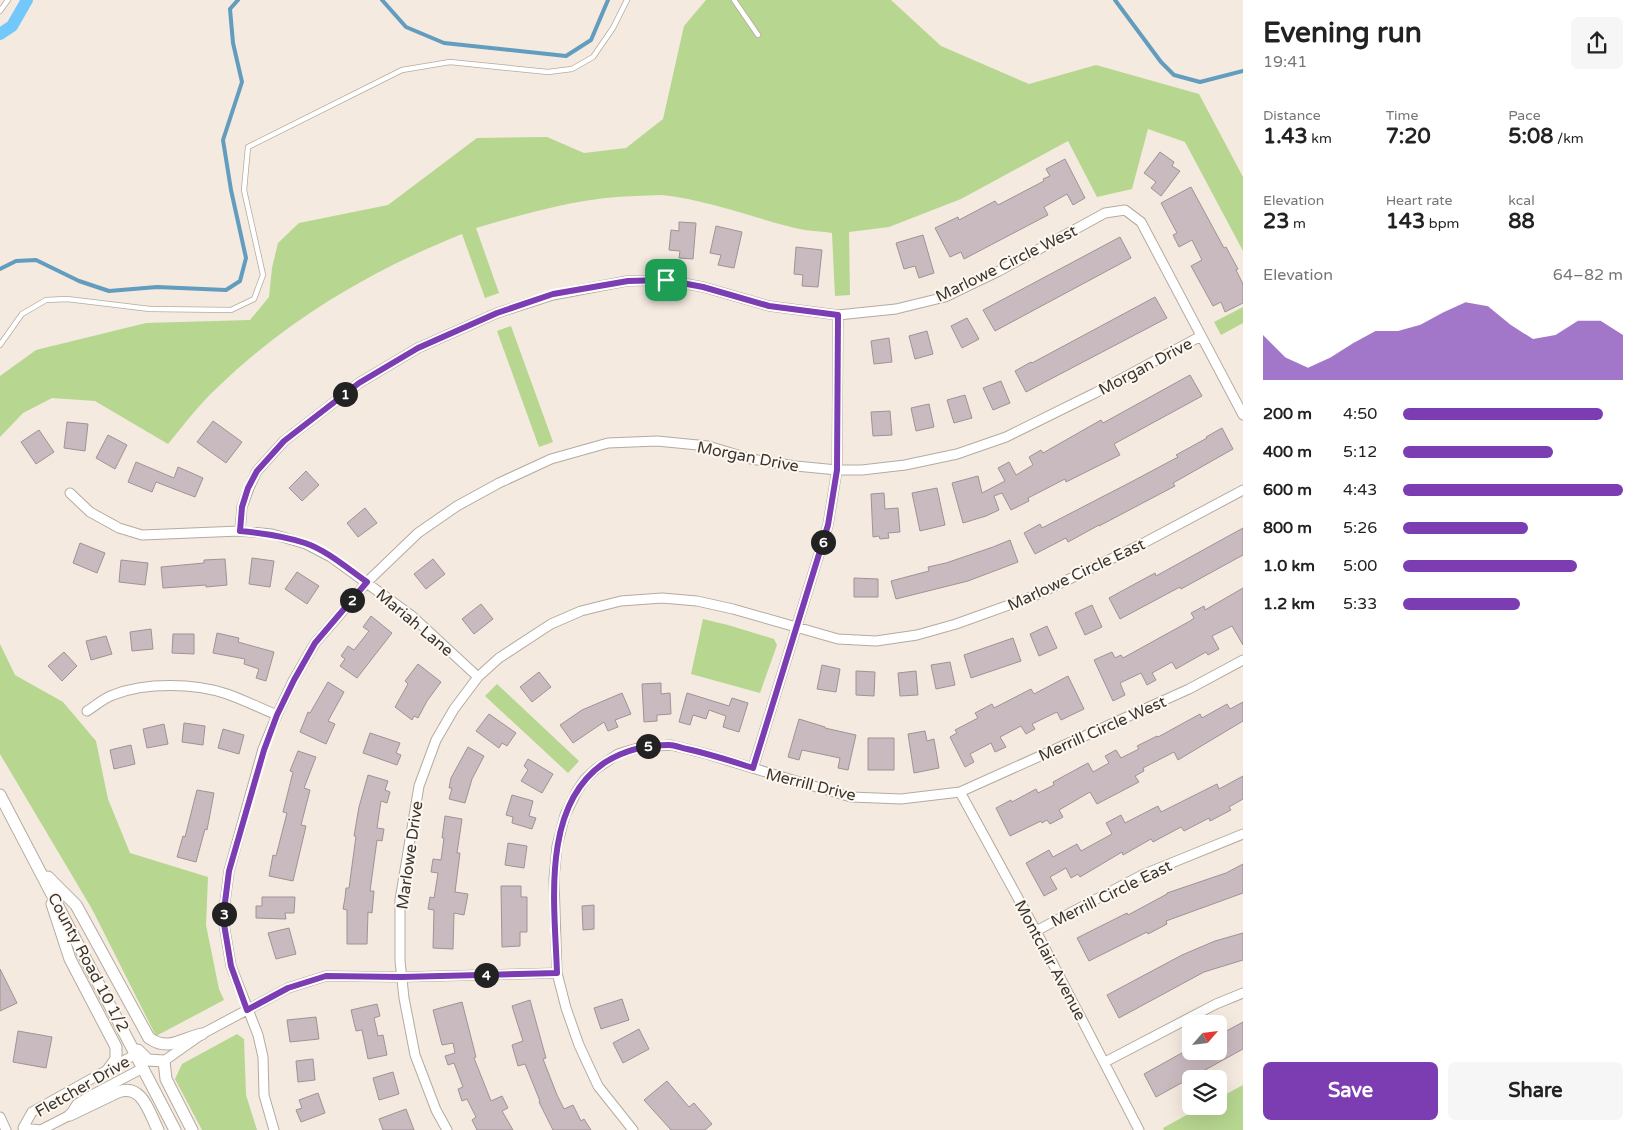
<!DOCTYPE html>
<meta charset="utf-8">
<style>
:root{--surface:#fff;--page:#f6f6f6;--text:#222;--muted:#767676;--accent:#7c3db2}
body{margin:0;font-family:"Varela Round",sans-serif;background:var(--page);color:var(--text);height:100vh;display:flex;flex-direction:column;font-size:19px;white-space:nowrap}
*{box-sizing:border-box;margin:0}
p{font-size:16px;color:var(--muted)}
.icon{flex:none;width:28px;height:28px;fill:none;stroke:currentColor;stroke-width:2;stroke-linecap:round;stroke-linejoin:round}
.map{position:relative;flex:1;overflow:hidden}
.side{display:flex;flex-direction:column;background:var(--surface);width:400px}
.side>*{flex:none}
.needle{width:32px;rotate:62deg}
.controls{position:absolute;left:1182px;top:1015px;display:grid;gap:10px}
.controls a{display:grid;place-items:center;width:45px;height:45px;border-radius:8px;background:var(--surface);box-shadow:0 5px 20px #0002;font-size:25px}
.pin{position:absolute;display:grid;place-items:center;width:42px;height:42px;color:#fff;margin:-21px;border-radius:10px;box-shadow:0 2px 8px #0006}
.km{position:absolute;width:25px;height:25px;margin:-12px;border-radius:50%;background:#222;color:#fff;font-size:14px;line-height:25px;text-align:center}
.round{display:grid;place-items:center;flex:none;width:52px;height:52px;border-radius:8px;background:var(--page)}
.overview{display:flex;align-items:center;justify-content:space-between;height:85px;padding:0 20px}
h1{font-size:28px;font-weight:700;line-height:38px}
.stats{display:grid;grid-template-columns:repeat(3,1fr);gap:8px;height:85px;padding:5px 20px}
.stats div{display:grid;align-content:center}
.stats b{font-size:21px;font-weight:700}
.stats small{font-size:14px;font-weight:400}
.stats p{font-size:14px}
.chart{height:140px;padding:10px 20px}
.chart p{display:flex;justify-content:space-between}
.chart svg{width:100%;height:90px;margin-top:5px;fill:var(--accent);opacity:.7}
.action{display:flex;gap:10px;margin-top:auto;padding:10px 20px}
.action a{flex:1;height:58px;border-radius:8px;background:var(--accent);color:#fff;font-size:20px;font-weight:700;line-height:58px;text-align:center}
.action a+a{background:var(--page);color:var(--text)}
ul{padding:0 20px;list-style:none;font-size:16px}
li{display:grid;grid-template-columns:80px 60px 1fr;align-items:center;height:38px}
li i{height:12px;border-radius:6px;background:var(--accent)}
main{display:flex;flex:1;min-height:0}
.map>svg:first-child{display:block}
.green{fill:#b7d690}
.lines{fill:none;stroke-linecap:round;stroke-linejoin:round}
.stream{stroke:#629cbe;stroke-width:4}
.canal{stroke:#73c8fb;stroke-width:12}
.building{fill:#c9babf;stroke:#a09296}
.service-casing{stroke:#b4aba0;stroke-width:6}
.minor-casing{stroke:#b4aba0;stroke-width:11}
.tertiary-casing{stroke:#b4aba0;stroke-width:13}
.service{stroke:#fff;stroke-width:4.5}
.minor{stroke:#fff;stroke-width:9}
.tertiary{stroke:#fff;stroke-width:11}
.route-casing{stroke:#fff;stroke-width:10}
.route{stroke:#7c3db2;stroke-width:6}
.labels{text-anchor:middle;stroke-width:4;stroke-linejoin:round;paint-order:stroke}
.street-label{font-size:16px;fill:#393531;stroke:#fef8f1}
</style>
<main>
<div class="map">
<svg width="1243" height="1130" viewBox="0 0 1243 1130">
<rect width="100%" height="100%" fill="#f4eadf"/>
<path class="green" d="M706,0H891L941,46L1029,84L1096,65L1199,94L1243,177V251L1185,142L1148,129L1132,189L1097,197L1068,141L961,199L889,227L849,232L850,295L835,296L832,233C819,231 804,231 791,227C748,216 707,200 662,195C653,195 644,196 636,196C581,197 528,213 476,228L499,293L485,298L462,234C372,270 288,319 218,387C199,404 184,425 168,444L95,401L52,398L23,413L0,437V376L36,350L146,323L250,320L269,297L272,268L278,243L299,223L388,205L477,138L547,137L584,153L626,148L663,119L684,26Z
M1243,307V323L1221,335L1214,322Z
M511,326L553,442L539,447L497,331Z
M703,619L728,625L774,639L777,645L760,693L691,674Z
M0,644L15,675L63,702L96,741L108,799L130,853L208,877L206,925L219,989L224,1000L156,1036L92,909L0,754Z
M497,684L579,761L568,773L485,696Z
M237,1034L244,1039L246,1095L257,1130H202L175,1079L182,1064Z
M1243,1085V1130H1164L1163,1128L1203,1106H1219V1098Z"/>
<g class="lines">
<path class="stream" d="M382,0L406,27L444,43L566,56L591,40L608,0
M1115,0L1161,62L1174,75L1200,82L1243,71
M0,269L16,261L36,260L79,281L109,291L157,287L226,290L240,281L246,258L231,190L223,140L242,82L233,43L230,9L238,0"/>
<path class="canal" d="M0,34L12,26L27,0"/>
</g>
<path class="building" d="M1160,152L1174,162L1172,166L1180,171L1161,196L1151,188L1156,182L1144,173Z
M1065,159L1085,198L1073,205L1067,194L1044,207L1048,215L964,259L961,252L950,257L935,228L958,217L959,220L995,201L998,205L1044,181L1043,179L1050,176L1046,169Z
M1191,187L1224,248L1226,247L1238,269L1236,270L1243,284V303L1225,312L1221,302L1213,306L1191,266L1202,260L1192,240L1179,247L1173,235L1177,233L1161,203Z
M679,222L696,223L693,259L679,258L680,251L669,250L671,230L679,231Z
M716,226L742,232L734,268L718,265L721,255L710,253Z
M923,235L934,273L919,278L915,266L904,269L896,243Z
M1120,237L1131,258L995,331L983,310Z
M796,247L822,250L818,287L802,286L803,275L794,274Z
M1155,297L1167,318L1026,392L1015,371L1031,362L1032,363Z
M967,318L979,339L962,348L951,326Z
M927,331L933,354L915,359L909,336Z
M889,338L892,362L874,364L871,341Z
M1190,375L1202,396L1114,444L1120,455L1066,482L1065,479L1028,498L1029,501L1011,510L1002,493L994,496L999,510L986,516L963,523L952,483L978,476L982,493L1005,481L998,468L1009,462L1016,475L1033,465L1029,457L1041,450L1043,453L1101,420L1103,423Z
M1001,381L1010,403L993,410L983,388Z
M965,395L972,418L954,423L947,400Z
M929,404L934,427L916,431L911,408Z
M890,411L892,435L873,436L871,412Z
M213,421L242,442L226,463L197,442Z
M67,422L88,424L85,451L64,448Z
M1222,428L1233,449L1173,483L1175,486L1099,526V525L1068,542L1066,538L1035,554L1024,533L1040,524L1042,528L1133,481L1178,457L1176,455L1207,438L1206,437Z
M39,430L54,452L36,464L21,442Z
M108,435L127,445L115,469L96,458Z
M136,462L174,478L178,467L203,478L195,497L156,482L152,492L128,482Z
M306,471L319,485L302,501L289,488Z
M937,488L945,525L920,531L912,493Z
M884,493L885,509L898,508L900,532L888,533L889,538L880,539L879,536L873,537L871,494Z
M365,508L377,523L358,537L347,523Z
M1243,528V555L1181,589L1180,587L1120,619L1109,598L1155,573L1156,576Z
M1010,540L1018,562L968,581L896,599L891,581L929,571L928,567L946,563L993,547Z
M80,543L105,553L97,573L73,563Z
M252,558L274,561L270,587L249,584Z
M225,559L227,585L206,587V585L163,588L161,567L204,563V560Z
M433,559L445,574L426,589L414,574Z
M121,560L148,563L145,585L119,582Z
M297,572L319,586L307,604L285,589Z
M854,578L878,579V597H854Z
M1243,588V645L1232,626L1212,636L1219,649L1208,655L1206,652L1176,669L1172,662L1152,673L1156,680L1147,685L1141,673L1120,683L1125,695L1113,701L1094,660L1112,652L1115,658L1121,655L1123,658L1190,621L1194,618L1191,613L1204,606L1205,610Z
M481,604L493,619L474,634L462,619Z
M1092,605L1102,627L1085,635L1075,613Z
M371,616L392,633L357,678L340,666L345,659L341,656L348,646L354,650L369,631L363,627Z
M1047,626L1057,648L1039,656L1030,634Z
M151,629L153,649L132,651L130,632Z
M217,633L239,638L238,642L274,652L266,681L256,678L259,669L244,664L245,659L213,653Z
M173,634H194V654L172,653Z
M106,636L112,654L91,660L86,641Z
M1013,638L1021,661L971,678L964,655Z
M64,652L77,666L62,681L48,666Z
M950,662L955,685L936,689L931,665Z
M418,664L441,682L427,701L418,718L414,716L412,720L395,707L408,684L405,681Z
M822,665L840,669L836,692L817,689Z
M856,671L875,672L874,696L856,695Z
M916,671L918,695L900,696L898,673Z
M539,672L551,687L532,702L520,687Z
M1068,676L1084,709L1061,720L1057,712L1032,724L1035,729L1026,734L1021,726L1000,737L1006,747L995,752L991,743L970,754L974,762L965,767L950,737L957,733L955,730L978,718L975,713L992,704L994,708L1031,689L1034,694Z
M328,682L344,692L328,721L335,724L326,744L300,732L308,712L310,713Z
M661,683V694L670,693L671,714L657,715V721L644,722L642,684Z
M622,693L631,714L615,720L618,727L608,731L604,722L573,743L560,725L582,710Z
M687,693L729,706L732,698L748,703L739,732L723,727L726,716L709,710L706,719L693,715L690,725L679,722Z
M1243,702V721L1178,760L1174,752L1143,768L1144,771L1135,776L1139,782L1097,804L1090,792L1059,810L1063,817L1050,824L1047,820L1042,823L1041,821L1010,836L996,808L1011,800L1012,802L1036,789L1038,793L1054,785L1053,782L1088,763L1093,772L1109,763L1105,756L1116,750L1121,758L1139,749L1137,746L1157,736L1158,737L1200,714L1202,718L1227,704L1230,709Z
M489,714L516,733L507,746L502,743L499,748L476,731Z
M799,719L825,727V728L856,735L848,770L838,768L840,758L802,750L799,760L788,757Z
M184,723L205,726L203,745L182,742Z
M164,724L168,744L147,748L143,729Z
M223,729L244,735L239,754L218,748Z
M925,731L927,741L934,739L939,768L914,773L908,734Z
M370,733L400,743L396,753L401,755L397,765L363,753Z
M868,738H894V770H868Z
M131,745L135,764L114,769L110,750Z
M468,747L484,756L472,779L465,803L449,799L452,788H449L451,778Z
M298,751L316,757L304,788L310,790L301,825L306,826L293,881L269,876L273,855L276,856L287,813L283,812L293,772L290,771Z
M528,759L553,774L542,793L521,781L528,770L524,766Z
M368,775L388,781L385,790L390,792L387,803L381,801L377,828L384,829L382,841L377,840L370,891H374L372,913L368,912L367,944H347V910L343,909L345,898L346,888H349L356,836H354L359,807Z
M1243,776V799L1229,807L1231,810L1210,821L1209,818L1184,831L1181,827L1153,842L1151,839L1123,855L1122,852L1080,877L1078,874L1071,878L1066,868L1050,877L1057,889L1044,896L1026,863L1049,850L1053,857L1077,844L1081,851L1112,834L1106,823L1121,815L1125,823L1158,806L1161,812L1217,784L1219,789Z
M197,790L214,793L207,830L205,829L196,862L177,857L183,836L185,837Z
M512,795L533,801L529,816L536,818L532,829L512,823L513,817L506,815Z
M445,816L462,819L457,853H460L455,892L468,894L464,915L454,913L453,949L433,948L434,910L428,909L430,897L434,898L438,873L431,872L433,859L441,860L444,838H442Z
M508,843L527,846L524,868L505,865Z
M1243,864V893L1166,921L1167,924L1148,934L1147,932L1089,961L1077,938L1127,913L1128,915L1167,894V893L1226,873Z
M501,886H521V897H527V932H520V946L502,947Z
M262,897H295L294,913H285L286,919L256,918V906H262Z
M594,905V929L583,930L582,906Z
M289,928L296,954L276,959L268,933Z
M1243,933V960L1204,972L1119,1018L1107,995L1182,955L1215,941Z
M0,969L17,1003L0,1011Z
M622,999L629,1020L601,1029L594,1008Z
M530,1000L546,1058L543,1059L557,1095L564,1109L573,1105L581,1121L584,1119L591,1130H553L539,1102L540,1101L525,1064L518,1066L512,1045L523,1041L512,1006Z
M462,1002L476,1057L474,1058L491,1101L502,1096L508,1108L502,1111L513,1130H477L472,1120L476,1117L467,1099L462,1101L458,1089L463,1087L454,1063L448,1065L445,1056L455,1053L453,1043L442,1045L433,1010Z
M377,1004L380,1016L374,1018L378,1036L383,1035L387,1055L368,1059L362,1030L356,1031L351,1010Z
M316,1017L319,1039L290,1042L287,1020Z
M1243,1022V1049L1156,1097L1144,1074L1189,1049L1190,1051H1219V1035Z
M639,1029L649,1049L623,1063L613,1043Z
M18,1031L52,1037L46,1068L13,1062Z
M313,1059L315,1080L298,1082L296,1061Z
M393,1072L399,1094L379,1100L373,1078Z
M667,1081L689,1107L694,1103L712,1124L705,1130H671L644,1100Z
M318,1093L325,1113L301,1122L296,1110L302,1108L299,1100Z
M406,1109L414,1130H383L379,1119Z"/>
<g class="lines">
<defs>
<path id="service" d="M734,0L758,35
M0,11L8,0
M0,345L22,314L46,300L67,299L150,309L231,310L254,299L263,275L244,190L248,147L402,70L450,62L548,72L572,69L593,57L613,28L627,0"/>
<path id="minor" d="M70,493L90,512L119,528L142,535L240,531L272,534L306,544L331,557L412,616L478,677
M240,531L242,507L249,488L257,471L284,441L359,383L418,348L497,313L553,295L627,281L666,280L703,287L769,306L838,315L896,309L945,297L999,271L1105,213L1125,210L1141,222L1243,415
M87,711C95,706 104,698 113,695C145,682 195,683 227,694C244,700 260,708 277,715
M753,768L828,525L837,470L838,315
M960,792L1036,931L1139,1130
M1036,931L1142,875L1243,834
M164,1061L202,1034L288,988L326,976L401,977L557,973
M1105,1062L1216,1004L1243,993
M0,1117L6,1130
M23,1128L41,1130L70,1115L77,1104L88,1097L143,1068
M23,1128L32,1112L136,1054
M274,1130L264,1095L263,1057L258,1035L231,966L223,918L229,871L263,749L277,715L293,681L315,643L336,619L367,582L418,533L457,506L499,483L551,459L608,443L657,441L708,446L751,459L796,466L837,470H862L905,465L957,454L1006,437L1095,393L1201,336
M447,1130L436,1110L415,1055L404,998L400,961V900L419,786L436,740L454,709L478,677L499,658L551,624L581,611L621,601L662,598L697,601L733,609L838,639L876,641L917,635L956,624L1034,596L1140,545L1243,490
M633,1130L598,1086L579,1045L566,1008L557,973L554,879L557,846L565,815L577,791L585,779L596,769L618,754L641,747L671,745L707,754L769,773L851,797L901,799L960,792L1189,689L1243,660"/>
<path id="tertiary" d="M0,795L175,1130
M48,877L76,905L149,1038C169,1052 182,1038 202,1034
M52,904L70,959L116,1047V1059L108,1070
M138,1050L148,1060L164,1061L166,1079L192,1130
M70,1115L118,1092C142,1083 149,1112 158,1130"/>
</defs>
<use href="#service" class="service-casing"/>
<use href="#minor" class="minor-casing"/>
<use href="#tertiary" class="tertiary-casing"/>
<use href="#service" class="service"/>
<use href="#minor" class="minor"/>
<use href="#tertiary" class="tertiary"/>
</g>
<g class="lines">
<defs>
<path id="route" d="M666,280L703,287L769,306L838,315L837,470L828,525L753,768C731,761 710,754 687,749C681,748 675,745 669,745C645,745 624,750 604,763C540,807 555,907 557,973L401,977L326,976L288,988L247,1010L231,966L223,918L229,871L264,750L277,715L294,680L315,643L367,582C348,569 328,551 305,543C283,536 262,533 240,531L242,507L248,488L257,471L284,441L359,383L418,348L497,313L553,294L628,281Z"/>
</defs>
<use href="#route" class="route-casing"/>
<use href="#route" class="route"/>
</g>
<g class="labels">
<g class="street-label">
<text transform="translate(1006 263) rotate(-26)" y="6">Marlowe Circle West</text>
<text transform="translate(1145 366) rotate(-28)" y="6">Morgan Drive</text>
<text transform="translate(748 456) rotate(11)" y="6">Morgan Drive</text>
<text transform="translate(1076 574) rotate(-25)" y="6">Marlowe Circle East</text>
<text transform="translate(415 622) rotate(40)" y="6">Mariah Lane</text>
<text transform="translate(1102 728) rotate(-24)" y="6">Merrill Circle West</text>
<text transform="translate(811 784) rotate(14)" y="6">Merrill Drive</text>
<text transform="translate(409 855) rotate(-82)" y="6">Marlowe Drive</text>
<text transform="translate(1111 893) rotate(-26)" y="6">Merrill Circle East</text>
<text transform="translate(1051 960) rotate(62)" y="6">Montclair Avenue</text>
<text transform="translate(89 962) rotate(62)" y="6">County Road 10 1/2</text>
<text transform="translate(82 1086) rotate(-30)" y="6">Fletcher Drive</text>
</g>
</g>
</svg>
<div class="controls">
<a><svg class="needle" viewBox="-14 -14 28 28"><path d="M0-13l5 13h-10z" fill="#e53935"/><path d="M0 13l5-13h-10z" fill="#767676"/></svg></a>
<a><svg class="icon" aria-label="layers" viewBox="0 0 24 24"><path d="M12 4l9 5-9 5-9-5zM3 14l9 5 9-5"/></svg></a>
</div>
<div class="pin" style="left:666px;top:280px;background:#1e9e55"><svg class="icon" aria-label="arrive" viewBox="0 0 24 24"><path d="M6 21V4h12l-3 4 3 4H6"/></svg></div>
<b class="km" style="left:345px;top:394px">1</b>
<b class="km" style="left:352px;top:600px">2</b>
<b class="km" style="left:224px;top:914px">3</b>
<b class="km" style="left:486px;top:975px">4</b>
<b class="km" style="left:648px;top:746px">5</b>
<b class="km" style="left:823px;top:542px">6</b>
</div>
<section class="side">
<div class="overview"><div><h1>Evening run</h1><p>19:41</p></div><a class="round"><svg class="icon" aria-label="share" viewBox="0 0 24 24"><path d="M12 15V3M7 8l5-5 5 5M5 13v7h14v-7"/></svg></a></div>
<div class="stats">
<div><p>Distance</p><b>1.43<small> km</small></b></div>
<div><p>Time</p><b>7:20</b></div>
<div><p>Pace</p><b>5:08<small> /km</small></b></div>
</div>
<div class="stats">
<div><p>Elevation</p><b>23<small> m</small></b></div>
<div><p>Heart rate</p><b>143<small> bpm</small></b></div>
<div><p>kcal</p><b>88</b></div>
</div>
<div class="chart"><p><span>Elevation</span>64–82 m</p>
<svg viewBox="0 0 160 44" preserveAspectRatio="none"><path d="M0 44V22L10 33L20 38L30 33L40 26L50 20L60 20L70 17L80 11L90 6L100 8L110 17L120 24L130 22L140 15L150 15L160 22V44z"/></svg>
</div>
<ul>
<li><b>200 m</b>4:50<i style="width:91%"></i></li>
<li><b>400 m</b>5:12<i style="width:68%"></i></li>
<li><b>600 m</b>4:43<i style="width:100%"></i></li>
<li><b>800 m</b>5:26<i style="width:57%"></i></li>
<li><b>1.0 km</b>5:00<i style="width:79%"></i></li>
<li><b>1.2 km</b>5:33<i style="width:53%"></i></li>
</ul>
<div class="action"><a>Save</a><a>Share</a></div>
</section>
</main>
